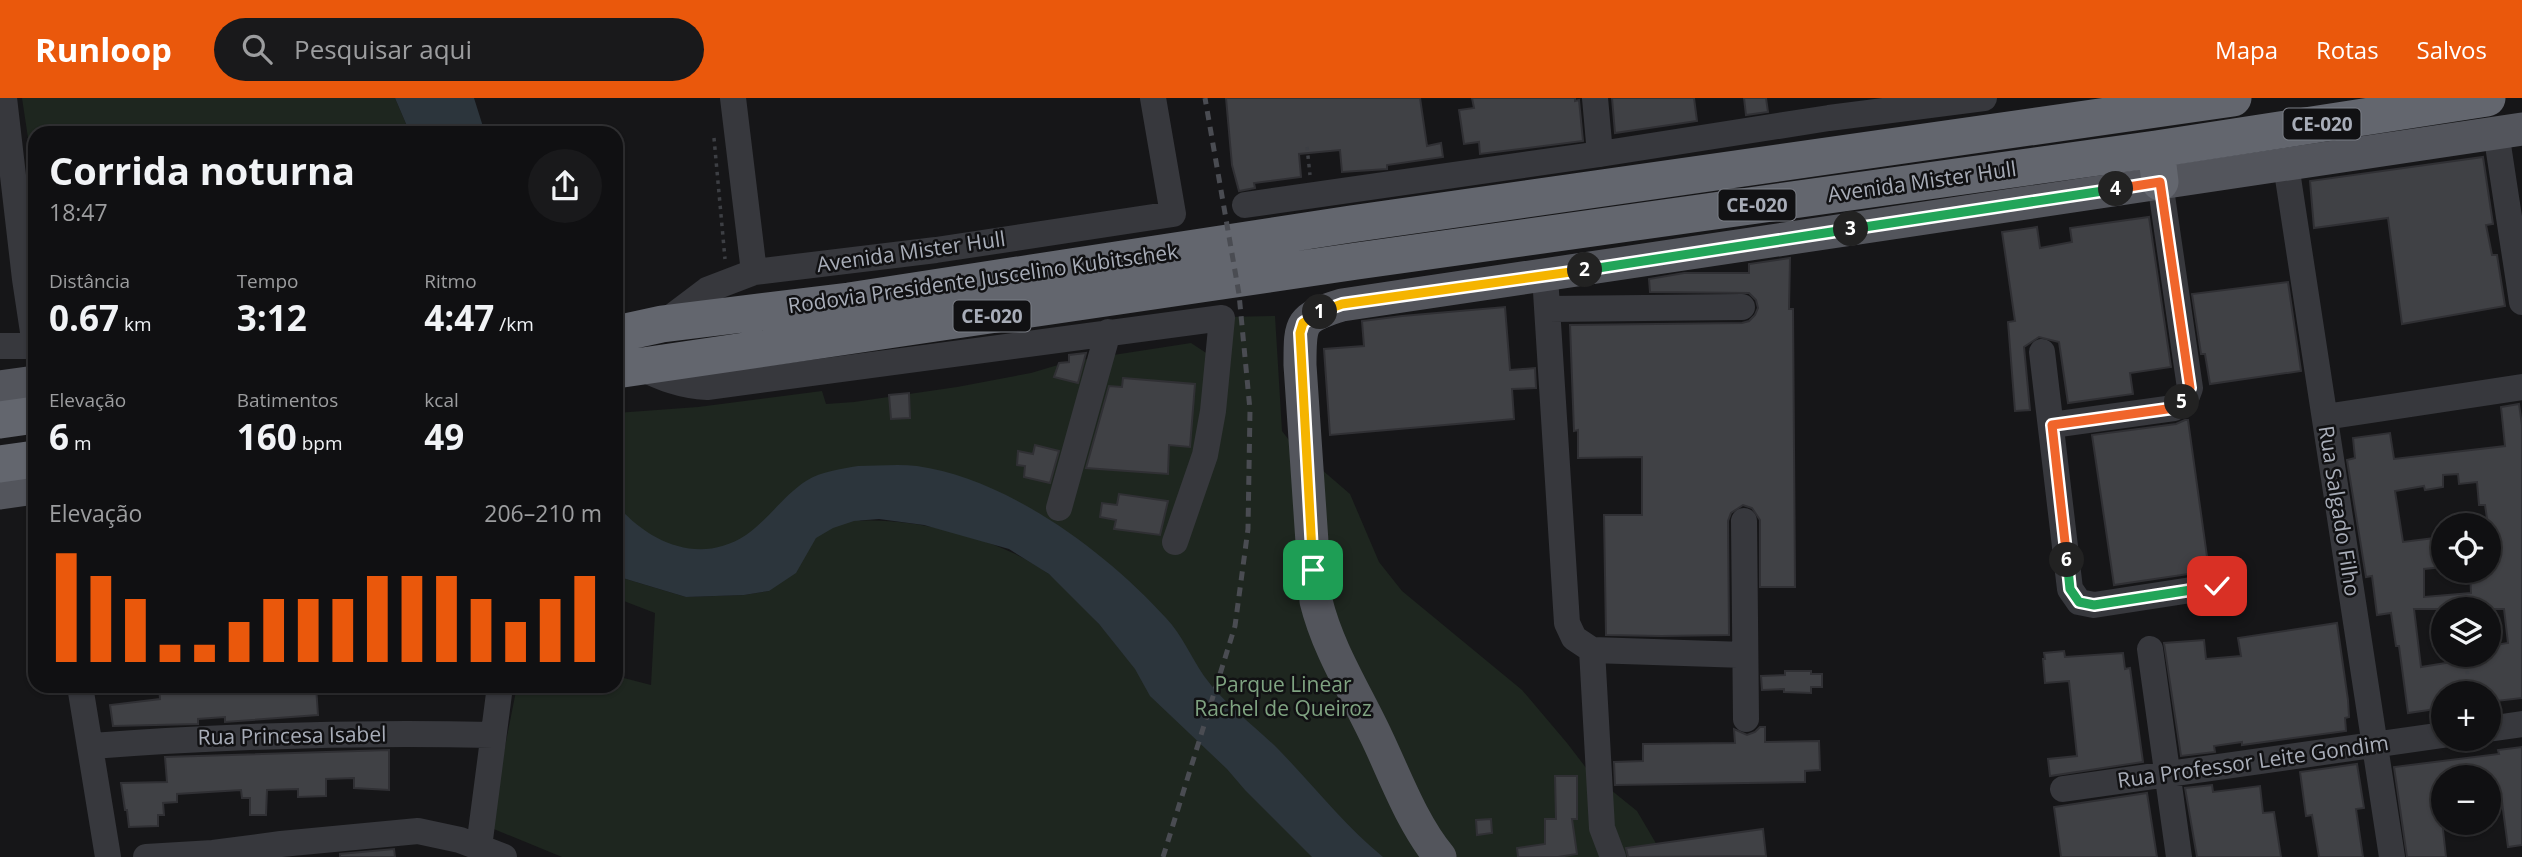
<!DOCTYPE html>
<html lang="pt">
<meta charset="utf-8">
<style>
:root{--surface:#101012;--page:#19191b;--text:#f1f3f6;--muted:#9c9d9f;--line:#303032;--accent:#ea580c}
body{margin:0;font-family:"Open Sans",sans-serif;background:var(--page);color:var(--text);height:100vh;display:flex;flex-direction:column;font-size:26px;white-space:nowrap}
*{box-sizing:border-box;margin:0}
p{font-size:23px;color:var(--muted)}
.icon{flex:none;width:38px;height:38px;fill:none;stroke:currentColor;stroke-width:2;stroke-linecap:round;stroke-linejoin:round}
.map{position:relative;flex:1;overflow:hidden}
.side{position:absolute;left:28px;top:28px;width:595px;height:567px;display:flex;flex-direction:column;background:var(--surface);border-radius:21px;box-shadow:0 2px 5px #0004,0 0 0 2px var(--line)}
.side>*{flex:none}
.tools{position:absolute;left:2431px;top:415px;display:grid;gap:14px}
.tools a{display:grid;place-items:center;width:70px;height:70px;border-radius:50%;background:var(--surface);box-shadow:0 2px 5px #0004,0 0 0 2px var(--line);font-size:35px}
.pin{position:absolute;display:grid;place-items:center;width:60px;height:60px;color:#fff;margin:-30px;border-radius:14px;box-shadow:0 4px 10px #0006}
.km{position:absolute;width:35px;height:35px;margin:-18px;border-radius:50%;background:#222;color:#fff;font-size:19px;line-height:35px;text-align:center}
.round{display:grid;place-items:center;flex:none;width:74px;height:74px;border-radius:37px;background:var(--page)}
.headline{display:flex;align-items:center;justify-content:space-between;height:119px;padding:0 21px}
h1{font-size:38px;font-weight:700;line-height:52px}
.figures{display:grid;grid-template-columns:repeat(3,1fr);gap:10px;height:119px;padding:7px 21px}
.figures div{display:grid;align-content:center}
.figures b{font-size:35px;font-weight:700}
.figures small{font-size:19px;font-weight:400}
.figures p{font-size:19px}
.chart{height:196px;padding:14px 21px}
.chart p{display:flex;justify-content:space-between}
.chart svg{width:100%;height:126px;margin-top:7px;stroke:var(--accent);stroke-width:6}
header{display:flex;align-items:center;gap:42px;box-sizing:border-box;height:98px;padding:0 35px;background:var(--accent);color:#fff}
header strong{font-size:33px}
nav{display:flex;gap:38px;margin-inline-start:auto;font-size:24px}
.search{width:490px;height:63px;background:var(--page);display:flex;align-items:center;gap:18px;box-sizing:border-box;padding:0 24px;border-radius:38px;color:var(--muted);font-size:26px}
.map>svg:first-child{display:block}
.green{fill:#1e261f;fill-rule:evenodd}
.water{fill:#2c353c}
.building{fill:#404145;stroke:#303034;stroke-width:2;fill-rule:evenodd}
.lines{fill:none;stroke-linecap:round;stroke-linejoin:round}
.path{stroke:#3d3f44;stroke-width:3.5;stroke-dasharray:3.5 5;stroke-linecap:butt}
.minor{stroke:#37383d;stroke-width:26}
.major{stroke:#53555c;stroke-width:33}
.highway{stroke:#63666e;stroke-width:37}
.rail{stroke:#4a4c52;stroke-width:5;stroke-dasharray:9 7;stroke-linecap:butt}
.split-1-casing{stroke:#fff;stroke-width:14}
.split-2-casing{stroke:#fff;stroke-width:14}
.split-3-casing{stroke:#fff;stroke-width:14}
.split-4-casing{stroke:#fff;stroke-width:14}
.split-5-casing{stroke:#fff;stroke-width:14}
.split-6-casing{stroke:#fff;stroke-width:14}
.split-7-casing{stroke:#fff;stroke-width:14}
.split-1{stroke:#f5b400;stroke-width:9}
.split-2{stroke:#f5b400;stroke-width:9}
.split-3{stroke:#22a559;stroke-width:9}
.split-4{stroke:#22a559;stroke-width:9}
.split-5{stroke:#f0652b;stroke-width:9}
.split-6{stroke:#f0652b;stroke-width:9}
.split-7{stroke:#22a559;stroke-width:9}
.labels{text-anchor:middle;stroke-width:5;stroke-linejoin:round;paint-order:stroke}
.shield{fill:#111113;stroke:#7b7e86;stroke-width:2}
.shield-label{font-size:19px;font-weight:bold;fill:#a8adb8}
.street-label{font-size:21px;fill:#a8adb8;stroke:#111113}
.park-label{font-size:21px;fill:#7fa381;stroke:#111113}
</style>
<header>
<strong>Runloop</strong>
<div class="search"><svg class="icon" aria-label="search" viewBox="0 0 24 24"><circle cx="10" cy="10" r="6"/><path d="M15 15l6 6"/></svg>Pesquisar aqui</div>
<nav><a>Mapa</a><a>Rotas</a><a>Salvos</a></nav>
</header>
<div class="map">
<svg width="2522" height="759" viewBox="0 0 2522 759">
<rect width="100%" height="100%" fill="#161618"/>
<path class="green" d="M22,0H395L410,35H35V52L30,53Z
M1275,218L1282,333L1292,346L1350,396L1379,464L1402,493L1522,592L1567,645L1590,675L1637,713L1664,759H562L489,729L517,588H616V578L651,587L655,515L616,500V478L686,499L744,497L769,493L662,451L616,421V315L698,309L822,293L826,306L854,304L957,289L1031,275L1068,264L1191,245L1223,266L1227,219ZM901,400L1092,486L1126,559C1117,549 1109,536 1099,526C1084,509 1067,490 1049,476C1004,442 915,419 859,423Z"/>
<path class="water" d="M395,0H474L485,35H410Z
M858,368C877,368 898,366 917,368C1008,381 1105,453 1166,520C1182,537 1191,559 1204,578C1224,606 1255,628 1279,652C1314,688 1344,727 1383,759H1312L1245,692L1227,671L1150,598L1135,571L1099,526L1049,476L1009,451L924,427L879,421L854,423L833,430L816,440L796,475L769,493L744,497L686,499L616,478V406C648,444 699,468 746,437C768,422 783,398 806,383C822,373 841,371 858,368Z"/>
<path class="building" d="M1226,0H1420L1427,48L1441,45L1443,59L1387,67V71L1342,74L1340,52L1299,56L1301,79L1254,85L1255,90L1239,93L1232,67Z
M1472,0H1575V3L1579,2L1583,43L1480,56L1479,44L1464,46L1459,12L1474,10Z
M1612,0H1694L1697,23L1615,35Z
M1744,0H1766L1768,14L1746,17Z
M2483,59L2493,126L2486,127L2492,157H2497L2505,208L2402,226L2388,120L2314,130L2310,83Z
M2149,119L2171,269L2130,275L2133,296L2068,305L2059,244L2039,239L2024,249L2030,312L2015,313L2008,224L2015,223L2002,134L2037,129L2040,150L2072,144L2070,130Z
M1790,160L1789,211H1793L1795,489H1760V422L1752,410L1743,407L1731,415L1728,423L1729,537L1661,538L1606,537L1604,417H1642V359L1578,360V332L1574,333L1570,227L1742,225L1749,223L1755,217L1758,210L1756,202L1749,195L1650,194L1649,181L1684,175H1749V166Z
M2288,184L2301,273L2210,286L2205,256H2201L2192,196Z
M1505,209L1510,272L1535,270L1536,290L1512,291L1514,321L1330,337L1324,251L1364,248L1362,223L1402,218Z
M1086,255L1078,285L1054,279L1059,265L1069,264V257Z
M1123,280L1195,286L1190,349L1169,347L1168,376L1086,370L1109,288L1122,289Z
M909,295L910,320L891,321L889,297Z
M2519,306L2522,327V600L2488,604V595H2443V610L2408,615L2399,548H2396L2391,515L2377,517L2372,478L2366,479L2347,362L2355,360L2353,340L2390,335L2394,361L2505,348L2501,309ZM2458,376L2459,386L2477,384L2479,407H2485L2488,427V472H2470L2471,495L2424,499V471L2443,469V439L2403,444L2395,393L2424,388L2425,392L2443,389V377ZM2414,511H2504L2508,545L2488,548V556H2450L2452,564L2421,569Z
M2185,322H2188L2209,473L2114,487L2092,337L2176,326Z
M1035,347L1059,353L1050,385L1024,379L1025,368L1017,367L1018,353L1033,356Z
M1119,396L1168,403L1160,437L1114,431L1116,422L1100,419L1102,405L1117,407Z
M2337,525L2348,602L2349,619L2345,620L2346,633L2242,647V644L2214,648L2215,654L2181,658L2164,545L2204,542L2206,561L2241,558L2238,540Z
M2064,553L2065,559L2123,555L2125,571L2130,570L2143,664L2050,678L2048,661L2077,658L2069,583L2045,585L2043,561H2045L2044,555Z
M1785,573H1811V576H1822V589H1811V595L1784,594V591L1762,592L1761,578L1785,577Z
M159,588H316L318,617L225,624V619L198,621V626L113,628L110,607L160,601Z
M1760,629H1765V644L1819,643L1820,672L1805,673V684L1615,687L1614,664L1643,663V646L1735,645L1734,631L1747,637L1755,634Z
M2522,649V747L2508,749L2502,704L2488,706V679H2443V732L2446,759H2407L2394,669L2499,656L2498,652Z
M389,652V692L354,690V680L326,681V698L298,699V691L267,692L266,717H250V700H242L241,692L177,696V704L163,705L164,717H158V728L129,729L127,712H125L121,685L167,684L165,659Z
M2357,666L2364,710L2356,711L2363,759H2319L2312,717L2306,718L2300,674Z
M1555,678H1577V721H1572L1577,756L1558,759H1518L1517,750L1545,746V721H1556Z
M2212,687L2213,694L2260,688L2263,715L2274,714L2281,759H2197L2185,690Z
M2147,695L2157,759H2061L2054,709Z
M1491,721L1492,735L1477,737L1476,722Z
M1763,731L1766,758L1628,759L1626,750Z
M394,751L395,759H340V756Z"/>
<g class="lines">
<path class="path" d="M714,40L725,161
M1307,49L1310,77
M2458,507L2459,511
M2465,556L2470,595"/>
<path class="minor" d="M4,0L25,181L35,247
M733,0L754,174
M1595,0L1600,56
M2496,34L2522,204
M2286,67L2392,759
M1245,107L1600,56L1829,20L1984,0
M1545,178L1567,525L1574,540L1592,552L1602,730L1613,759
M1548,211L1742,209
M662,226L707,192L754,174L936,152L1173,116L1153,0
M0,248H35
M2042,254L2070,491L2079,504L2094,507L2217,488
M639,269C662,280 681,288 707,289L1222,220L1213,313L1205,357L1175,444
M2325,319L2522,289
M2052,327L2174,310L2185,303L2190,290L2160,84
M1059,410L1108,234
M1744,423L1746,621
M2150,551L2179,759
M1592,552L1745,557
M80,588L108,759
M2488,631L2522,626
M92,648C225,638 359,634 493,637
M2063,691L2443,637
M479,749L500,588
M146,759L213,755L281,746L418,733L460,742L504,759"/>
<path class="major" d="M0,289L35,284
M0,395L35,390
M1440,759C1412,725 1396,680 1377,640C1356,595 1328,552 1316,503L1300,267C1300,225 1299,220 1342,207L2522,31"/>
<path class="highway" d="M2156,51L2160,84
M616,236L662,226L849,203L1351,126L2233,0
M616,272L1357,163L2156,51L2487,0
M0,322L35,317
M0,366L35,361"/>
<path class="rail" d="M1163,759L1235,528L1248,431L1250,312L1239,196L1205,0"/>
</g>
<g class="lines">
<defs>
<path id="split-1" d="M1313,472L1300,235L1303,225L1320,214"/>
<path id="split-2" d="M1320,214L1342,206L1585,172"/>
<path id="split-3" d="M1585,172L1851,131"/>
<path id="split-4" d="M1851,131L2116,91"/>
<path id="split-5" d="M2116,91L2160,84L2190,290L2182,304"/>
<path id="split-6" d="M2067,462L2052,327L2174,310L2182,304"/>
<path id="split-7" d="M2067,462L2070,491L2079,504L2094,507L2217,488"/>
</defs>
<use href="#split-1" class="split-1-casing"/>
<use href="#split-2" class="split-2-casing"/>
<use href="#split-3" class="split-3-casing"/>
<use href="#split-4" class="split-4-casing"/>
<use href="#split-5" class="split-5-casing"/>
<use href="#split-6" class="split-6-casing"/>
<use href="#split-7" class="split-7-casing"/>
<use href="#split-1" class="split-1"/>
<use href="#split-2" class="split-2"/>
<use href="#split-3" class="split-3"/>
<use href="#split-4" class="split-4"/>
<use href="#split-5" class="split-5"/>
<use href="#split-6" class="split-6"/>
<use href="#split-7" class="split-7"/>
</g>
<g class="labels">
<g class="shield">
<rect x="2283.5" y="10.5" width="77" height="31" rx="5"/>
<rect x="1718.5" y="91.5" width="77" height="31" rx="5"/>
<rect x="953.5" y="202.5" width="77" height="31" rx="5"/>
</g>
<g class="shield-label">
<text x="2322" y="33">CE-020</text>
<text x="1757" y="114">CE-020</text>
<text x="992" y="225">CE-020</text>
</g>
<g class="street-label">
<text transform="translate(1922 84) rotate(-8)" y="7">Avenida Mister Hull</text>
<text transform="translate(911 154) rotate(-8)" y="7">Avenida Mister Hull</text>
<text transform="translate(983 181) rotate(-8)" y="7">Rodovia Presidente Juscelino Kubitschek</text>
<text transform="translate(2339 413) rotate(81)" y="7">Rua Salgado Filho</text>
<text transform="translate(292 638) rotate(-1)" y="7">Rua Princesa Isabel</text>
<text transform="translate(2253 664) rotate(-8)" y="7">Rua Professor Leite Gondim</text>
</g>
<g class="park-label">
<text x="1283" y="594">Parque Linear<tspan x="1283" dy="24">Rachel de Queiroz</tspan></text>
</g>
</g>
</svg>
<div class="tools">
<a><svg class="icon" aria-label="locate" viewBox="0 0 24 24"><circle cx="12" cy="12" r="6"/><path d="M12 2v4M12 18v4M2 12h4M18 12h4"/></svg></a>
<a><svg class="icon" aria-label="layers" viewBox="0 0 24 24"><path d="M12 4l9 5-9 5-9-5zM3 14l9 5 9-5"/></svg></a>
<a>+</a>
<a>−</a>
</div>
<div class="pin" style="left:1313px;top:472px;background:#1e9e55"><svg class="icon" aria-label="arrive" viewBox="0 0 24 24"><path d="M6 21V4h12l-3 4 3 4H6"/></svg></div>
<div class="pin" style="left:2217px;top:488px;background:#d93025"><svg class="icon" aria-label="check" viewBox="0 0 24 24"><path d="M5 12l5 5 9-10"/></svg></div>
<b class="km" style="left:1320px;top:214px">1</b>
<b class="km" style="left:1585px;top:172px">2</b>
<b class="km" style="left:1851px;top:131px">3</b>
<b class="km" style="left:2116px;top:91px">4</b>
<b class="km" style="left:2182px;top:304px">5</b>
<b class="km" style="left:2067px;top:462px">6</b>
<section class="side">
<div class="headline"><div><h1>Corrida noturna</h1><p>18:47</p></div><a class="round"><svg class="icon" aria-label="share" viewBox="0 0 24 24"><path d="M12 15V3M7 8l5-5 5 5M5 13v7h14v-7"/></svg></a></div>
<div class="figures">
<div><p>Distância</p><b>0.67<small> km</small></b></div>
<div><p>Tempo</p><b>3:12</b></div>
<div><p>Ritmo</p><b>4:47<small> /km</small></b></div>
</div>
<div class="figures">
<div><p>Elevação</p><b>6<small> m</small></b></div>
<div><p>Batimentos</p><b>160<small> bpm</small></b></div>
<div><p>kcal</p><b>49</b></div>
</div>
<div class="chart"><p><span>Elevação</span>206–210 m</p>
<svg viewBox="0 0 160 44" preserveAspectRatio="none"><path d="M5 44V6M15 44V14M25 44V22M35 44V38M45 44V38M55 44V30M65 44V22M75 44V22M85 44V22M95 44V14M105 44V14M115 44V14M125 44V22M135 44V30M145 44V22M155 44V14"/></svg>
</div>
</section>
</div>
